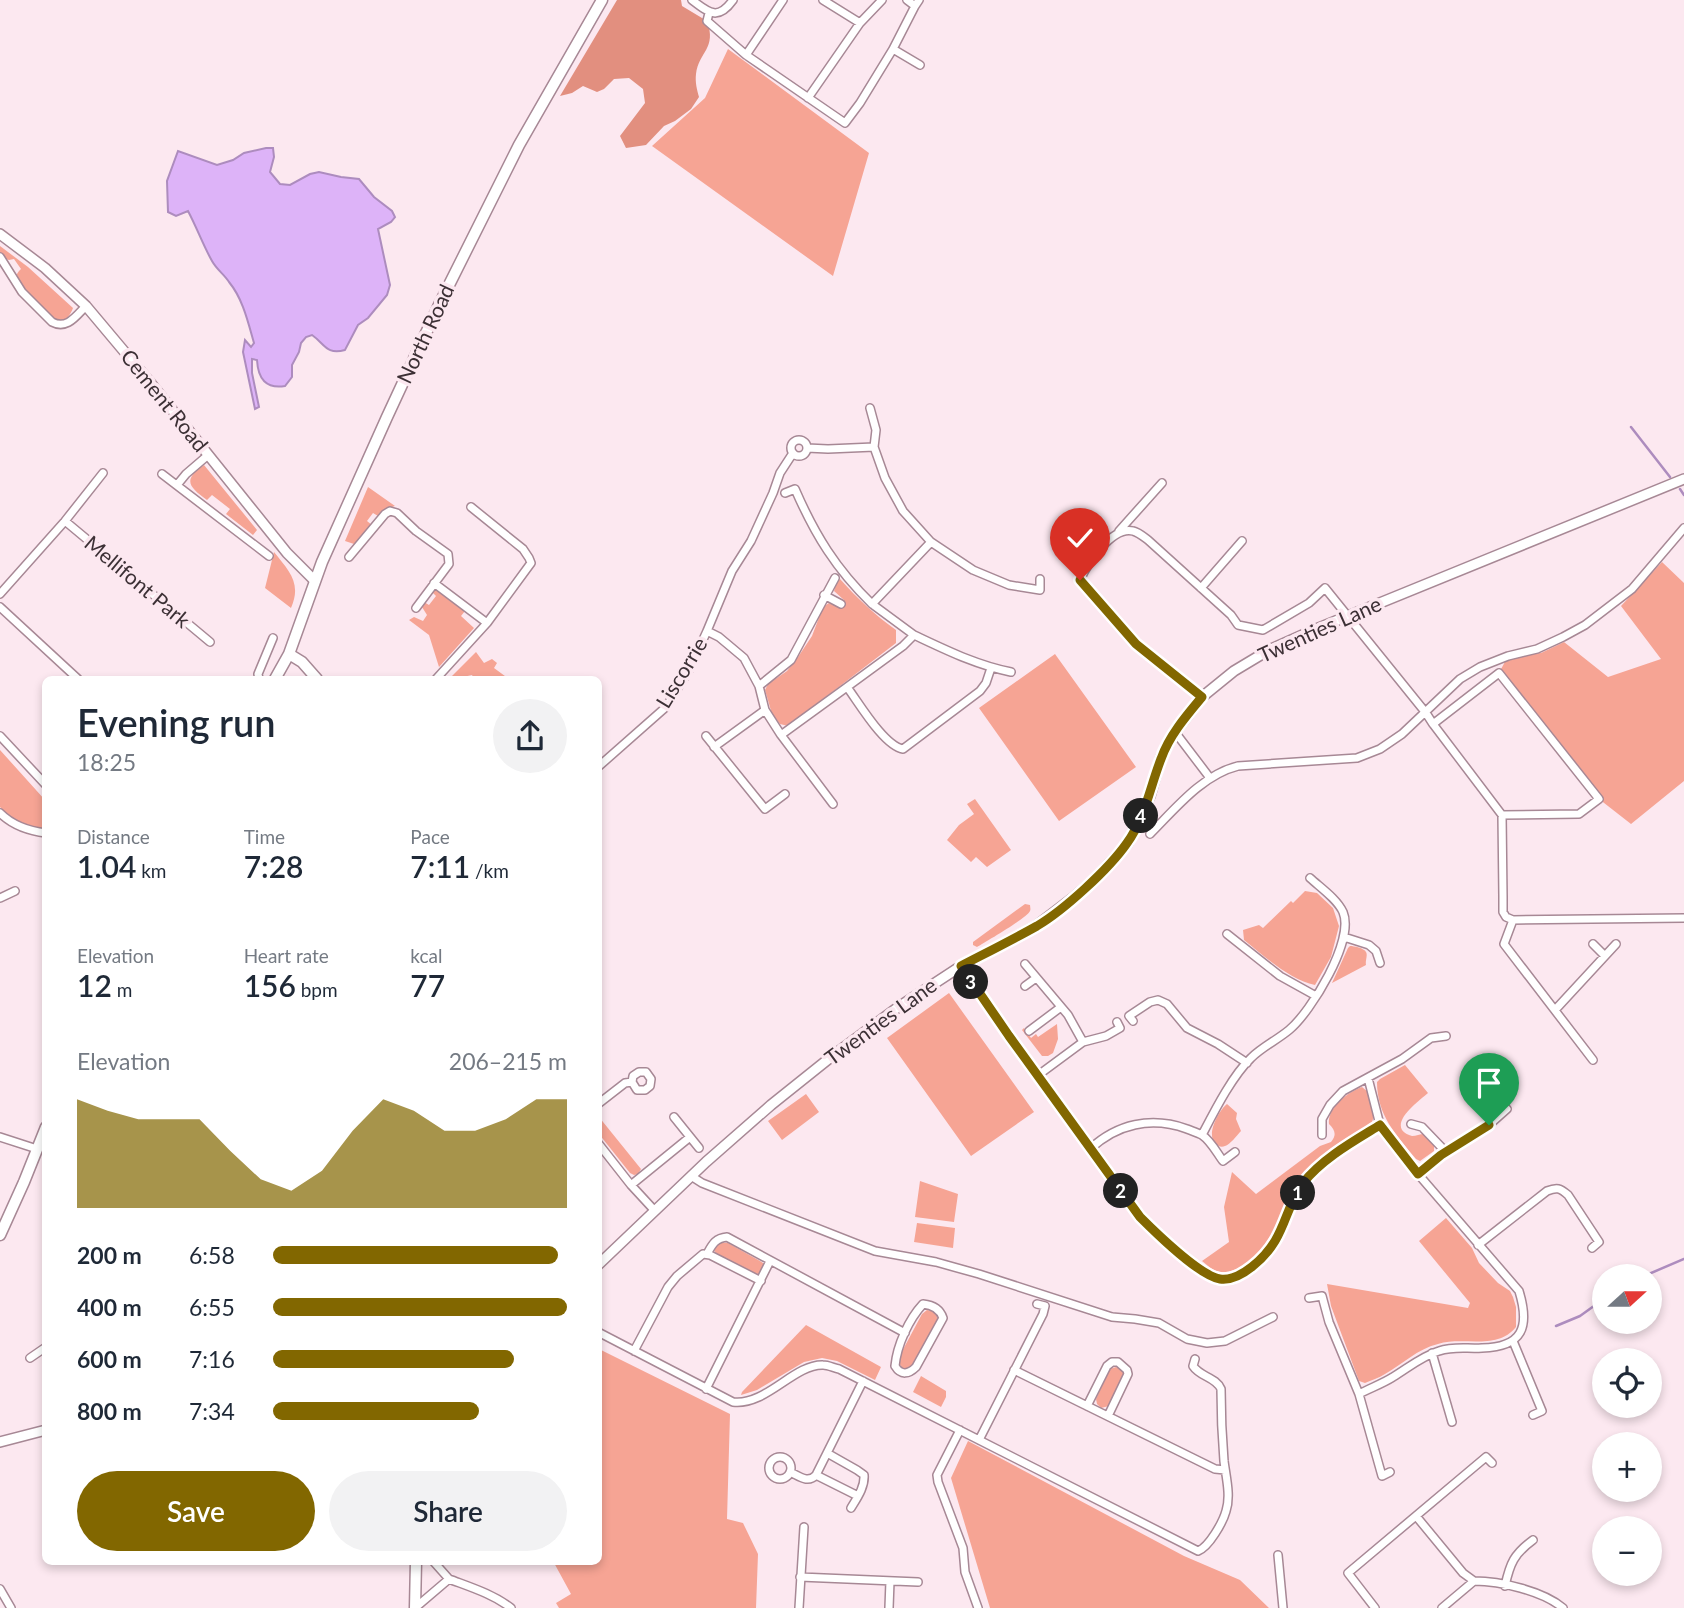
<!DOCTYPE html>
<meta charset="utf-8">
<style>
:root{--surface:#fff;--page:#f2f2f3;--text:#1f2937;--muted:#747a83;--accent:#826700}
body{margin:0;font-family:Lato,sans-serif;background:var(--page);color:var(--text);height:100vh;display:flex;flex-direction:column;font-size:26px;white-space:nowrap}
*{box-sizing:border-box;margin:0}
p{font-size:23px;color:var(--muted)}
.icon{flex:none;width:38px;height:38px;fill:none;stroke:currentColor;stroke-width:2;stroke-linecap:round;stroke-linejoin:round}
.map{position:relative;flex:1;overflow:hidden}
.drawer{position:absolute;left:42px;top:676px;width:560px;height:889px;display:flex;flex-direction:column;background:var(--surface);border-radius:10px;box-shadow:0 4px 10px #0003}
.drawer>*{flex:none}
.needle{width:46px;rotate:69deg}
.fabs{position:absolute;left:1592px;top:1264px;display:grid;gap:14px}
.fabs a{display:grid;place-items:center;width:70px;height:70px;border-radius:50%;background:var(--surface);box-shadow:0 4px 10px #0003;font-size:35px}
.pin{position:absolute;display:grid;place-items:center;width:60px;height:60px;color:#fff;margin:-72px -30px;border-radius:50% 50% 50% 0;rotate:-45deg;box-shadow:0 0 7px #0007}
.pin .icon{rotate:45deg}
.km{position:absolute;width:35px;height:35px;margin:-18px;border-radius:50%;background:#222;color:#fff;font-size:19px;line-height:35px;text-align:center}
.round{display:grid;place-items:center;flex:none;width:74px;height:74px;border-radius:37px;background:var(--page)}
.headline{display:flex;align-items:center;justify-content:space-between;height:119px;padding:0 35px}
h1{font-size:38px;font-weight:600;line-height:52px}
.metrics{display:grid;grid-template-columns:repeat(3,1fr);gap:10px;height:119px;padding:7px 35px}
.metrics div{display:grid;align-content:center}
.metrics b{font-size:30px;font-weight:600}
.metrics small{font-size:19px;font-weight:400}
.metrics p{font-size:19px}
.chart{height:196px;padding:14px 35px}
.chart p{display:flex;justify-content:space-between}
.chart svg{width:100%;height:126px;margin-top:7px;fill:var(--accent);opacity:.7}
.action{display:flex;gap:14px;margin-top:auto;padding:14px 35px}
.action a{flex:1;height:80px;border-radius:42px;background:var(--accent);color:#fff;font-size:28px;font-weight:600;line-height:80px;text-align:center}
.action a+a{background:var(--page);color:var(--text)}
ul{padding:0 35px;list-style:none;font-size:23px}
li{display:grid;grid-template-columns:112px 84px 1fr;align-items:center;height:52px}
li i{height:18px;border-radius:9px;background:var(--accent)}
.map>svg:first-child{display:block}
.green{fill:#f6a494}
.forest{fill:#e28f7f}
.water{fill:#ddb3f8;stroke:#ad8cbe;stroke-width:2}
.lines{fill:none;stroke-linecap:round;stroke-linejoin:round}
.stream{stroke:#ad8cbe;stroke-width:2.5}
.minor-casing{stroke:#a78895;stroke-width:10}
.tertiary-casing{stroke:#a78895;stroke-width:12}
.secondary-casing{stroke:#a78895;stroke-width:13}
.minor{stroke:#fff;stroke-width:7}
.tertiary{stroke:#fff;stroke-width:9}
.secondary{stroke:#fff;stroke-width:10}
.route-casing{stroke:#fff;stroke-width:14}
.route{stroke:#826700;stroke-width:9}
.labels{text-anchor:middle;stroke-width:7;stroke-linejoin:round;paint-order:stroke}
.street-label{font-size:21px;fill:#3c3035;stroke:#fce8f0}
</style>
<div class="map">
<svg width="1684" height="1608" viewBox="0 0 1684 1608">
<rect width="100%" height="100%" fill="#fce8f0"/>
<path class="green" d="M728,49L869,153L833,276L652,146L705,98Z
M0,246L28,267L73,308C70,316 64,324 55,320C48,312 16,283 17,274C18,272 19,271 21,269L14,259L9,260L3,258L0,252Z
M204,465L257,530L253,535L226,514L230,509L212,495L207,500C189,487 182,480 204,465Z
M368,487L395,506L386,509L378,516L373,513L367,521L372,525L354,544L345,541Z
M274,552C289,571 302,583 291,608L265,588Z
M1662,562L1684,583V781L1631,824L1599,799L1499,673L1508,656L1541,653L1564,642L1608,677L1661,659L1621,606Z
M840,579C857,598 875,615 896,630V643L788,726L780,724L772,714L765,690L768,684L787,671L798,657L812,636L823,607L829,603L840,607L844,600L834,591L836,584Z
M435,590H439L465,611L461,616L474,628L439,667L429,635L409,620L414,617L423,621L427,615L422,607L424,602L429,605L436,596L432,592Z
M476,652L484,663L492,659L497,663L494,668L509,679H474L472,675L454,679L452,676Z
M1055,654L1136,767L1059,821L979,708Z
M0,750L45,800V830C26,825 14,822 0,807Z
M975,799L1011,850L987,867L976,857L971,862L947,840L959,825L974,814L967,804Z
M1305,891L1317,893L1333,908L1339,926L1331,957L1315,985C1290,980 1264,956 1244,940L1243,930L1259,925L1263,928L1291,901L1293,903Z
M1025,904L1030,905C1030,907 1031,909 1030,911C1027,918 985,942 977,947L973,945V942Z
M1350,946C1354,946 1364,948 1366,952C1368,955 1365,961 1366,965L1332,983L1348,948Z
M949,993L1034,1112L971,1156L887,1038Z
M1057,1024L1058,1039L1053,1053L1048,1056H1042L1022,1030L1024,1028L1031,1038L1036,1034L1038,1037Z
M1405,1065L1428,1093C1420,1100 1395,1118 1402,1130C1404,1133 1408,1135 1412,1136C1416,1136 1420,1134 1424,1134L1434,1144V1151L1420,1161L1416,1159C1396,1135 1377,1115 1377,1082L1380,1079Z
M1362,1087L1368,1092C1371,1102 1377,1114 1371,1124C1347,1142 1318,1158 1299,1182C1287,1196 1283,1214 1274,1230C1264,1248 1244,1274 1220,1272C1213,1271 1207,1265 1202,1261L1229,1242L1224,1207L1232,1172L1256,1194L1320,1146L1331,1142C1337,1135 1335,1130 1329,1124C1327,1108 1348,1092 1362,1087Z
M806,1094L819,1112L782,1140L768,1121Z
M1227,1104L1237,1113L1236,1119L1241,1131C1237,1135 1230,1145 1225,1146C1221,1148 1218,1146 1215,1143C1206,1134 1219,1110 1227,1104Z
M599,1117L641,1169L638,1174L634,1175L630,1173L599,1134Z
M920,1181L958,1194L954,1222L915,1217Z
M1446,1218L1472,1248L1479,1263L1498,1283L1510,1291L1513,1297L1516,1307V1327C1497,1351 1463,1336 1438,1344C1417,1349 1403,1364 1385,1374C1379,1378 1371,1380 1365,1383L1359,1381L1331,1306L1327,1284L1468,1308L1470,1303L1419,1241Z
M917,1223L955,1228L953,1248L914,1242Z
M719,1242L728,1243L760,1261L763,1263V1270L758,1274L753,1273L717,1255L714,1250V1247Z
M927,1310C936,1311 938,1315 937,1324L913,1365L908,1369H903L898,1362L899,1357L922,1314Z
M806,1325L881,1367L875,1380L837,1361L822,1358L804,1362L757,1390L741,1395L742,1392Z
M599,1349L730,1414L727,1519L743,1523L758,1554L756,1608H559L556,1603L571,1594L553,1561H598Z
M1116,1367L1122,1370L1124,1376L1109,1406L1101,1408L1097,1404L1096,1399L1110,1369Z
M921,1376L946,1391V1397L941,1407L913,1392Z
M968,1441L1184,1556L1240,1580L1269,1608H990L951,1478Z"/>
<path class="forest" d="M617,0H681L682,6L707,21C717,49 699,51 696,74C695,82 697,90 699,97L691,109L675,121L664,126L646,145L626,148L620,136L645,103L643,89L629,78L614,79L604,89L597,92L583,86L572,93L560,96Z"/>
<path class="water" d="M266,148H273L274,157L270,172L280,184L290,185L310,174L319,172L341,177L359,179L374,197L392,211L395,217L391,222L378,229L390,285L387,295L368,318L358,325L345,350C326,355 325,344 312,335L306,337L301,343L299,352L292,365V377L285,386C266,389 258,379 257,360L252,359V373L259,407L255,409L243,352L245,340L251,347L254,343C248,322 243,299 229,282C224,274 217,270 212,261C203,245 197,228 188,211L176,216L168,212L167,181L178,151L217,165L233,160L244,153Z"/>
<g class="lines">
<path class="stream" d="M1631,427L1670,477
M1680,489L1684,495
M1644,1276L1684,1259
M1556,1326L1580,1316L1605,1298"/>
<defs>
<path id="minor" d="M692,0C709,13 718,21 733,0
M823,0L860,23L882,0
M907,0L915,6L919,0
M709,13L707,21L746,55L783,0
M893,49L915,6
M746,55L845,123L860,103L893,49L920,65
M808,98L860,23
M0,257L22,292L52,322C67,330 76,316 86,306
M870,408L876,430L874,447L885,478L903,511L931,542
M791 448a8 8 0 1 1 16 0a8 8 0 1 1-16 0Z
M807,448L828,449L874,447
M162,474L269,556
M177,485L186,474L207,456
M785,493L795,489C815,535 836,569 872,604
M65,521L210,642
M1119,531L1162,483
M349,557L385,514L390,511L397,513L416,531L448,554L449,564L416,608
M434,583L487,623
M1201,588L1242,541
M0,594L65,521L103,473
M824,595L841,604
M0,607L78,679
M707,631L732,571L751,541L773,493L780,473L793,453
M914,635L872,604L931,542L973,570L1009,585L1040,590V579
M259,679L258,674L273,638
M436,679L487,623L531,563L529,558L523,549L471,507
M759,686L791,660L835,578
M847,687L903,646L914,635C946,650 976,665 1011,672
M1202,697L1136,644L1080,580C1088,563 1112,526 1133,531C1138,532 1144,537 1148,540L1231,615L1238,625L1263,630L1309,603L1325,588L1426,713L1433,724L1502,815L1579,814L1599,799L1499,673L1433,724
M1175,732L1210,778
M781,735L847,687C859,703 884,746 903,749L980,691L986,683L991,668
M0,736L46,785
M706,736L765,809L785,794
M714,747L765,710
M598,767L666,707L689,670L707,631L719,637L744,658L759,686L765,710L781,735L833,804
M0,813C12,825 29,831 46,833
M1502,815L1503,897V912L1506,917L1513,920L1684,918
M1150,834C1175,809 1202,775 1238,766L1357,758L1380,749L1402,734L1460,679L1480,667L1508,656L1537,649L1563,637L1585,625L1632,589L1684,528
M0,898L15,891
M1513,920L1504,944L1593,1060
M1227,934L1280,976L1316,996
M1344,937L1369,945L1376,951L1380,963
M1593,944L1605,956
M1025,964L1068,1015L1083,1042
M961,966L1009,1036L1140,1217C1155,1232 1200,1276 1220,1279C1240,1282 1266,1256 1275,1241C1287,1223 1290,1200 1303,1183C1323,1158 1354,1141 1380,1125
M1025,986L1036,978
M1555,1010L1616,944
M1133,1021L1129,1016L1150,1002L1158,1000L1167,1004L1187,1028L1218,1044L1247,1063
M1029,1031L1061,1007
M1037,1076L1083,1042L1106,1036L1120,1028L1117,1022
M598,1104L625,1083L632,1082L633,1076L639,1072H646L651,1079L650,1086L645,1090H637L632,1082
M674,1117L699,1148
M1411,1124L1422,1127L1446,1152
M1202,1135C1214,1112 1232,1076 1251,1058C1262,1047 1277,1040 1289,1030C1311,1012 1355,940 1343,912C1337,899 1321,888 1310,878
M1322,1135V1119L1330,1105L1343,1091L1402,1059L1431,1038L1446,1036
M0,1137L37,1149
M598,1143L631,1185L655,1211
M1090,1149C1117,1124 1151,1116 1187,1129C1192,1131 1198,1133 1202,1135C1211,1141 1217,1153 1223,1161L1235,1152
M1418,1174L1441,1155L1489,1125L1507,1109
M691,1176L702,1183L875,1251L936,1262L979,1274L1112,1317L1135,1319L1159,1323L1187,1339L1207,1343L1225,1341L1273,1317
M631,1185L690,1137
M1478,1245L1547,1191C1557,1187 1560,1188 1568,1195L1599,1242L1592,1248
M707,1254C712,1245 715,1238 727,1237L905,1333
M1309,1298L1322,1296L1329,1322L1359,1394L1382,1476L1390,1472
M923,1304C933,1305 940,1309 943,1318L916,1367C909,1374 901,1376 895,1366C897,1345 909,1319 923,1304Z
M598,1332L733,1402C766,1406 794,1364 823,1365C828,1365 834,1368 839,1369L1198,1551C1209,1547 1223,1522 1226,1511C1231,1496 1226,1477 1224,1461C1222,1437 1221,1413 1221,1389C1216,1377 1200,1377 1193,1366L1195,1359
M1513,1341L1542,1411L1533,1415
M634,1351L668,1287L677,1276L703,1254L710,1255L761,1281
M1432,1353L1452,1422
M30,1358L46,1347
M1014,1370L1215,1469L1225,1470
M706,1389L770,1261
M1359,1394C1370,1388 1382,1384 1393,1377C1408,1368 1422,1356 1439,1351C1454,1346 1467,1349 1482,1348C1523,1347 1530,1327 1519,1291L1418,1174L1380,1125L1368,1078
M1087,1406L1107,1366L1112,1362H1118L1127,1370L1128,1374L1108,1416
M960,1430L937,1475L938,1482L963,1548L965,1572L978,1608
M979,1440L1043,1314L1045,1306L1037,1304
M827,1453L857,1470L864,1475C865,1487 857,1498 851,1508
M769 1468a11 11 0 1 1 22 0a11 11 0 1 1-22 0Z
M790,1472C799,1476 808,1484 816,1475L863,1381
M816,1475L858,1496
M1416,1516L1463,1573L1474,1581
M1278,1555L1283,1608
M433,1561L449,1579
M800,1577L918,1582
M1505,1586C1510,1563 1514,1554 1533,1540
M0,1589L11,1608
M415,1608L449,1579C470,1587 493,1594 511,1608
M799,1608L804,1527
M889,1608L890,1581
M1375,1608L1348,1573L1486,1457L1492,1463
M1442,1608L1474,1581C1500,1581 1543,1591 1563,1608"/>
<path id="tertiary" d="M0,234L45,268L86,306L149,381L287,553L315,581
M598,1265L706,1162L771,1105L831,1057L897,1008L958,968L1036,926L1074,897L1096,878L1128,843L1150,796L1161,757L1175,732L1202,697L1234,671L1269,650L1316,629L1684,479
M0,1442L46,1430"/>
<path id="secondary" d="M289,654L302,662L317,679
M275,679L289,654L322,562L387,417L439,305L519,145L602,0
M0,1235L24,1182L46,1127
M415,1608L416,1561"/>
</defs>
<use href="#minor" class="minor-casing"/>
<use href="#tertiary" class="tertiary-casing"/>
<use href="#secondary" class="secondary-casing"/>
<use href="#minor" class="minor"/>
<use href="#tertiary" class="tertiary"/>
<use href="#secondary" class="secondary"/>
</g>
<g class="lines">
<defs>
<path id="route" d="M1080,580L1136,644L1202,697C1186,716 1169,736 1161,759C1150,787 1145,818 1127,843C1109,869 1064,910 1037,926C1012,940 986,953 961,966L1009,1036L1140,1217C1155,1232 1200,1276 1220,1279C1241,1282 1266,1256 1275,1241C1286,1223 1290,1200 1303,1183C1323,1158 1354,1141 1380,1125L1418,1174L1441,1155L1489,1125"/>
</defs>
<use href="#route" class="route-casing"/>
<use href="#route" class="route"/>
</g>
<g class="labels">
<g class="street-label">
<text transform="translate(426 334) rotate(-65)" y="7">North Road</text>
<text transform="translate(164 401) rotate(51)" y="7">Cement Road</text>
<text transform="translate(137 582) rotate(40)" y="7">Mellifont Park</text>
<text transform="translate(1320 630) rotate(-24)" y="7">Twenties Lane</text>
<text transform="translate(682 673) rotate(-59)" y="7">Liscorrie</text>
<text transform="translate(881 1022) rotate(-36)" y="7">Twenties Lane</text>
</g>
</g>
</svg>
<div class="fabs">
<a><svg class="needle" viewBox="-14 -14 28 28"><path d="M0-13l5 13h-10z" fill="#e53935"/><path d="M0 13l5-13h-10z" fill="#747a83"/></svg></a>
<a><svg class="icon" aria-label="locate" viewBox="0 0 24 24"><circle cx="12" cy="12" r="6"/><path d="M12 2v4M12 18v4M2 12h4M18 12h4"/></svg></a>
<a>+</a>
<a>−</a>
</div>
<div class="pin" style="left:1489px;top:1125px;background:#1e9e55"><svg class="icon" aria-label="arrive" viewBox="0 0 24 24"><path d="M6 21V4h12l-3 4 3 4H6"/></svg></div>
<div class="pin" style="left:1080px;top:580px;background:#d93025"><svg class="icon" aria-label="check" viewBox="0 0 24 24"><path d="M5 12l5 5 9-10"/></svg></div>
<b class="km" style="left:1298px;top:1193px">1</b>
<b class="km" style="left:1121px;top:1191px">2</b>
<b class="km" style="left:971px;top:982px">3</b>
<b class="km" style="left:1141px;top:816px">4</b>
<section class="drawer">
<div class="headline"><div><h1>Evening run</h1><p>18:25</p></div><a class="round"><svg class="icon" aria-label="share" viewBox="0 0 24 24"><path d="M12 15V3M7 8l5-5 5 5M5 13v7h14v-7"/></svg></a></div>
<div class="metrics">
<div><p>Distance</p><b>1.04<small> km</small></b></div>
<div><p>Time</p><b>7:28</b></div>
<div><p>Pace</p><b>7:11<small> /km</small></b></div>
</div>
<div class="metrics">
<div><p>Elevation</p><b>12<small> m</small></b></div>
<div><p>Heart rate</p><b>156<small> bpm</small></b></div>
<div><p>kcal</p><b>77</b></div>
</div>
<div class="chart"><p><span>Elevation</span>206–215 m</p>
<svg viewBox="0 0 160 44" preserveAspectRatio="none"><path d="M0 44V6L10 10L20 13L30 13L40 13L50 24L60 34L70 38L80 31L90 17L100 6L110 10L120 17L130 17L140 13L150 6L160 6V44z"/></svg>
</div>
<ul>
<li><b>200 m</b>6:58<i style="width:97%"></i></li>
<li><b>400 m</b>6:55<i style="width:100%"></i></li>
<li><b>600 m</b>7:16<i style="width:82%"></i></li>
<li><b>800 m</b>7:34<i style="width:70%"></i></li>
</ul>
<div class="action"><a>Save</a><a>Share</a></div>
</section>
</div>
